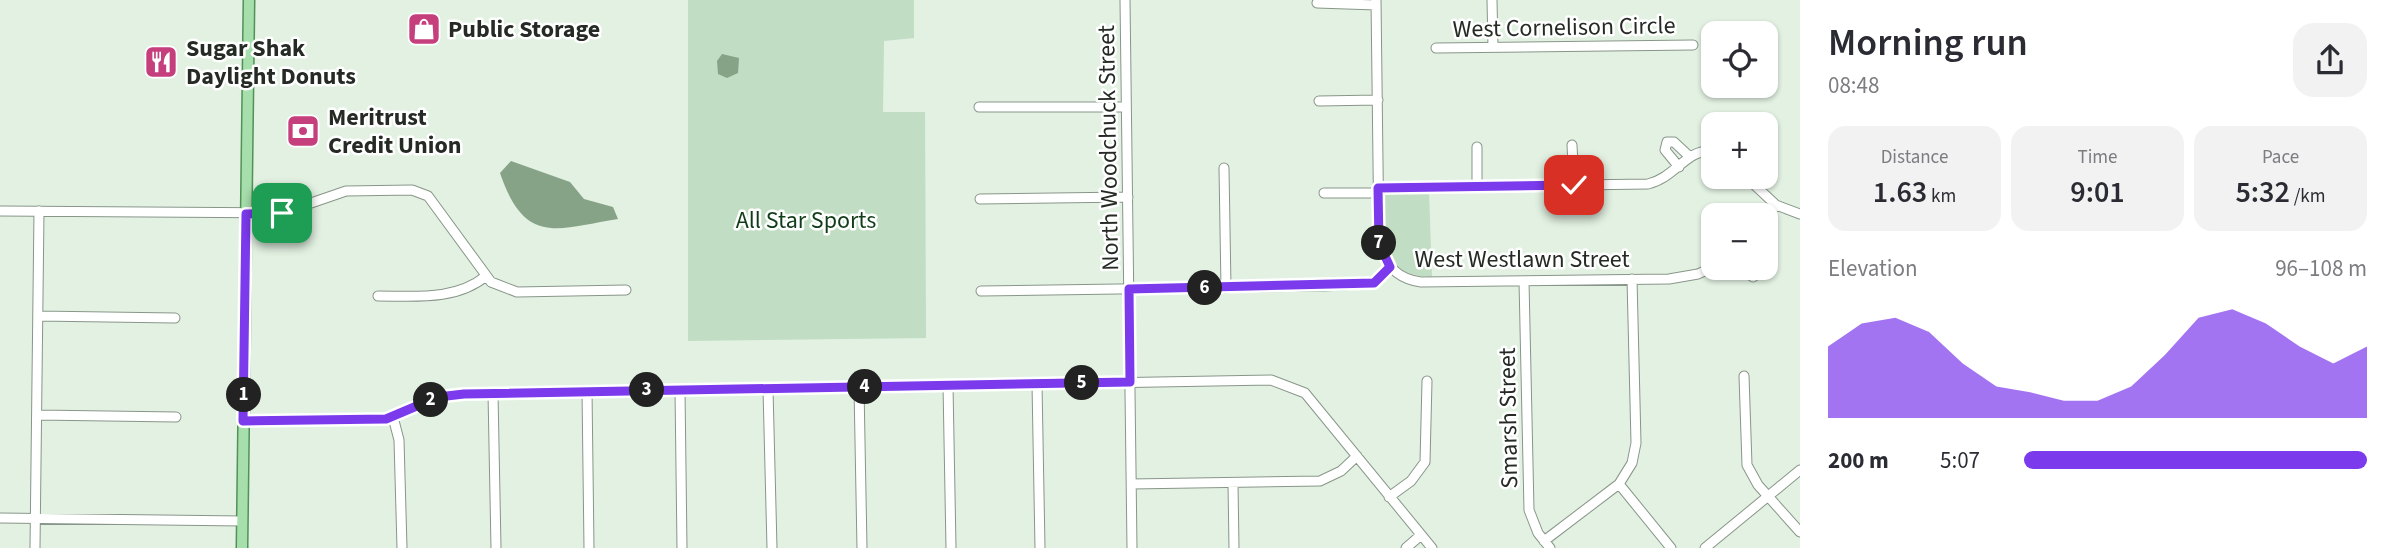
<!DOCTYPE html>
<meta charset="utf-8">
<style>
:root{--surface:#fff;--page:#f2f2f3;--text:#2b2b33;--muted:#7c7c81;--accent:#7c3aed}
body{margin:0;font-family:"Source Sans 3",sans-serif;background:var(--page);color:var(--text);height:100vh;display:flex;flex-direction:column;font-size:26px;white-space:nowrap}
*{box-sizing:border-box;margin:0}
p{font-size:23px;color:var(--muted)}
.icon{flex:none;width:38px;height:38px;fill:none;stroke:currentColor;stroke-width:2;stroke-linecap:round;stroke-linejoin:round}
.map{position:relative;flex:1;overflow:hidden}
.panel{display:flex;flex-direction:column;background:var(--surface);width:595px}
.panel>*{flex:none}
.tools{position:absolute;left:1701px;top:21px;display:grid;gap:14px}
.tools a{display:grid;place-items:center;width:77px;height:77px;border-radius:14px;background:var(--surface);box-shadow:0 2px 5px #0004;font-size:35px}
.pin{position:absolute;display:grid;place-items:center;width:60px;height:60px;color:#fff;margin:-30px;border-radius:14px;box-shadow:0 4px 10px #0006}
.km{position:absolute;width:35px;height:35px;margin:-18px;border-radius:50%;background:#222;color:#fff;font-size:19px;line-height:35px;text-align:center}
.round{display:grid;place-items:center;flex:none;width:74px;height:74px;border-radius:21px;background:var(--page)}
.head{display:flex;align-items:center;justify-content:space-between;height:119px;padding:0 28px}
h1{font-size:38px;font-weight:600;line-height:52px}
.figures{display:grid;grid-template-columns:repeat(3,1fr);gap:10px;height:119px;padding:7px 28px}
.figures div{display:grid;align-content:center;border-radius:18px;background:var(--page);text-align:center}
.figures b{font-size:30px;font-weight:600}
.figures small{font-size:19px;font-weight:400}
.figures p{font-size:19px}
.chart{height:196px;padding:14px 28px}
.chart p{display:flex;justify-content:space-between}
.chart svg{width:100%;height:126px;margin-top:7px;fill:var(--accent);opacity:.7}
ul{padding:0 28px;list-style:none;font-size:23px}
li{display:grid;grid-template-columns:112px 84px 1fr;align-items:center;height:52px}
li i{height:18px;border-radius:9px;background:var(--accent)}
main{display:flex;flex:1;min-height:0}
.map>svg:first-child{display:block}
.green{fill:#c1ddc3}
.water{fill:#86a387}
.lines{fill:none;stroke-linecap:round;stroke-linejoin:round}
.minor-casing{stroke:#889689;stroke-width:11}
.major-casing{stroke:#529158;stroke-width:13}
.minor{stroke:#fff;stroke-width:9}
.major{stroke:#a6deac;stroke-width:10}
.route-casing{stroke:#fff;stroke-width:14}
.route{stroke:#7c3aed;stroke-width:9}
.labels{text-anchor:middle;stroke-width:5;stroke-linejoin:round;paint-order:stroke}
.street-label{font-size:24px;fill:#252a25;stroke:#fff}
.poi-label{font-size:24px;font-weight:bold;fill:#252a25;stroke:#fff;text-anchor:start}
.park-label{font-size:24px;fill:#103d17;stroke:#fff}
</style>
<main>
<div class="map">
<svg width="1800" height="548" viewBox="0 0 1800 548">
<rect width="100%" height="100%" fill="#e2f1e2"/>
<path class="green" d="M688,0H914V38L884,41L883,112H925L926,338L688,341Z
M1429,192L1432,277C1378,276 1384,235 1385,194Z"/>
<path class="water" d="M722,54L739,58L738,73L727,78L718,74L717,61Z
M511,161L570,182L584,199L613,207L618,219C556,229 525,246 500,173Z"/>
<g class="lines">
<defs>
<path id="minor" d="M1125,0L1132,548
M1376,0L1379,243C1385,266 1398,279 1421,282L1669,279L1698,274L1713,267
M1492,0L1493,47
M1317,3L1376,5
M1436,48L1693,45
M1319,101L1378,100
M979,107H1126
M1572,145L1574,185
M1477,147V186
M1679,167L1665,150L1667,142H1674L1690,157
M1224,168L1226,288
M1746,177L1776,205L1800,214
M1378,188L1648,184C1675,178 1687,148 1713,151
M1324,193H1379
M980,199L1128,197
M0,211L282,213L346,191L412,190L428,196L491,282L517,292L626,290
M1766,215L1776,205
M1740,268L1753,277L1759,273L1760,268
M1524,281L1529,510L1538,533L1550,548
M981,291L1325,286L1374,283L1390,267
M378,296C414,296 456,301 486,276
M38,316L175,318
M1744,376L1747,465L1758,485L1800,532
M1037,384L1040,548
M948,385L951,548
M859,387L862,548
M768,389L772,548
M680,390L682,548
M587,391L589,548
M493,393L496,548
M38,415L176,417
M393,417L399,440L402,548
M243,421L386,419L438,397L464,394L1271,380L1305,393L1432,548
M1233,483L1234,548
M1131,484L1320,481L1341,471L1357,456
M1619,484L1671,548
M1389,497L1411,481L1425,462L1427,381
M0,518L242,521
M1544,541L1619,484L1632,463L1636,443L1632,279
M35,548L39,211
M1406,548L1421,535
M1705,548L1800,470"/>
<path id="major" d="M242,548L249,0"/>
</defs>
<use href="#minor" class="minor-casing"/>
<use href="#major" class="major-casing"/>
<use href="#minor" class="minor"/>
<use href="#major" class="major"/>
</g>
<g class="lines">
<defs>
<path id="route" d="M282,213L246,214L243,421L386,419L438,397L464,394L1130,382L1129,289L1374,283L1390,267L1379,243L1378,188L1574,185"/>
</defs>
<use href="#route" class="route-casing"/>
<use href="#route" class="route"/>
</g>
<defs>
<symbol id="shop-square" viewBox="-11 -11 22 22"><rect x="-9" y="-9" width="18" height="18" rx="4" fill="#c63f7d" stroke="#fff"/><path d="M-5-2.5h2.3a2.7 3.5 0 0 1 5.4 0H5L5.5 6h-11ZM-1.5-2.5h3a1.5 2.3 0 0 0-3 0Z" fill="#fff"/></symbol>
<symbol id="restaurant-square" viewBox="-11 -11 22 22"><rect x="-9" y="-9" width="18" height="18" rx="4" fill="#c63f7d" stroke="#fff"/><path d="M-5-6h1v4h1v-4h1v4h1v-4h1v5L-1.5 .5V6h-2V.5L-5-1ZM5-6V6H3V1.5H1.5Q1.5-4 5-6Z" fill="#fff"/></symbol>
<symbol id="bank-square" viewBox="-11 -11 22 22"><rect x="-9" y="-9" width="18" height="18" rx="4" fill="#c63f7d" stroke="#fff"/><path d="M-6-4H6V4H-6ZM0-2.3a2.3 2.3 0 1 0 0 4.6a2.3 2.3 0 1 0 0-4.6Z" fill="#fff"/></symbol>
</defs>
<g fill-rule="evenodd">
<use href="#shop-square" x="405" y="10" width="38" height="38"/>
<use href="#restaurant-square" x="142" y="43" width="38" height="38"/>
<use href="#bank-square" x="284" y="112" width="38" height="38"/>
</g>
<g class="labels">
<g class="street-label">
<text transform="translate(1564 27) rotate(-1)" y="8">West Cornelison Circle</text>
<text transform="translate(1108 148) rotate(-91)" y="8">North Woodchuck Street</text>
<text x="1522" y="267">West Westlawn Street</text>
<text transform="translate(1508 418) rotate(-91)" y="8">Smarsh Street</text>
</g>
<g class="poi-label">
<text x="448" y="37">Public Storage</text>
<text x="186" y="56">Sugar Shak<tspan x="186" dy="28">Daylight Donuts</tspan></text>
<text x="328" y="125">Meritrust<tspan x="328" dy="28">Credit Union</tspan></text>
</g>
<g class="park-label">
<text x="806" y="228">All Star Sports</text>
</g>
</g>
</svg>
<div class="tools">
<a><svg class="icon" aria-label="locate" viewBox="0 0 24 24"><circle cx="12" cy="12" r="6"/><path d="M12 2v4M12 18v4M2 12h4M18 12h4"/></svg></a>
<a>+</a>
<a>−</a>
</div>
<div class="pin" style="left:282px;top:213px;background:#1e9e55"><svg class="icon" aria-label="arrive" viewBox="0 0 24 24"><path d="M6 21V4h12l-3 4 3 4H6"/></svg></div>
<div class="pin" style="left:1574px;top:185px;background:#d93025"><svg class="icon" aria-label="check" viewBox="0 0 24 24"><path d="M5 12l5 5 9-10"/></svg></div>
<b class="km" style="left:244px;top:395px">1</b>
<b class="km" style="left:431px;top:400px">2</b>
<b class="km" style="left:647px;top:390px">3</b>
<b class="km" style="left:865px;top:387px">4</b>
<b class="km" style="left:1082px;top:383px">5</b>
<b class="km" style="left:1205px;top:288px">6</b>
<b class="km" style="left:1379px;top:243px">7</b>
</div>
<section class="panel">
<div class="head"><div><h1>Morning run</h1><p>08:48</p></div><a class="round"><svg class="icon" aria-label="share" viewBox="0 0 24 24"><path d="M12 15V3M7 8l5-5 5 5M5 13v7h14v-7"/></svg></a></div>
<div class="figures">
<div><p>Distance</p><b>1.63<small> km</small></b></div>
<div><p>Time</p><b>9:01</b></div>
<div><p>Pace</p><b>5:32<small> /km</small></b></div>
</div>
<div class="chart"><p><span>Elevation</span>96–108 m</p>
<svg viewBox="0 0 160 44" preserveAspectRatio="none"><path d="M0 44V19L10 11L20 9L30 14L40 25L50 33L60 35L70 38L80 38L90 33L100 22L110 9L120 6L130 11L140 19L150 25L160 19V44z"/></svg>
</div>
<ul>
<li><b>200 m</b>5:07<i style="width:100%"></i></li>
</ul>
</section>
</main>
